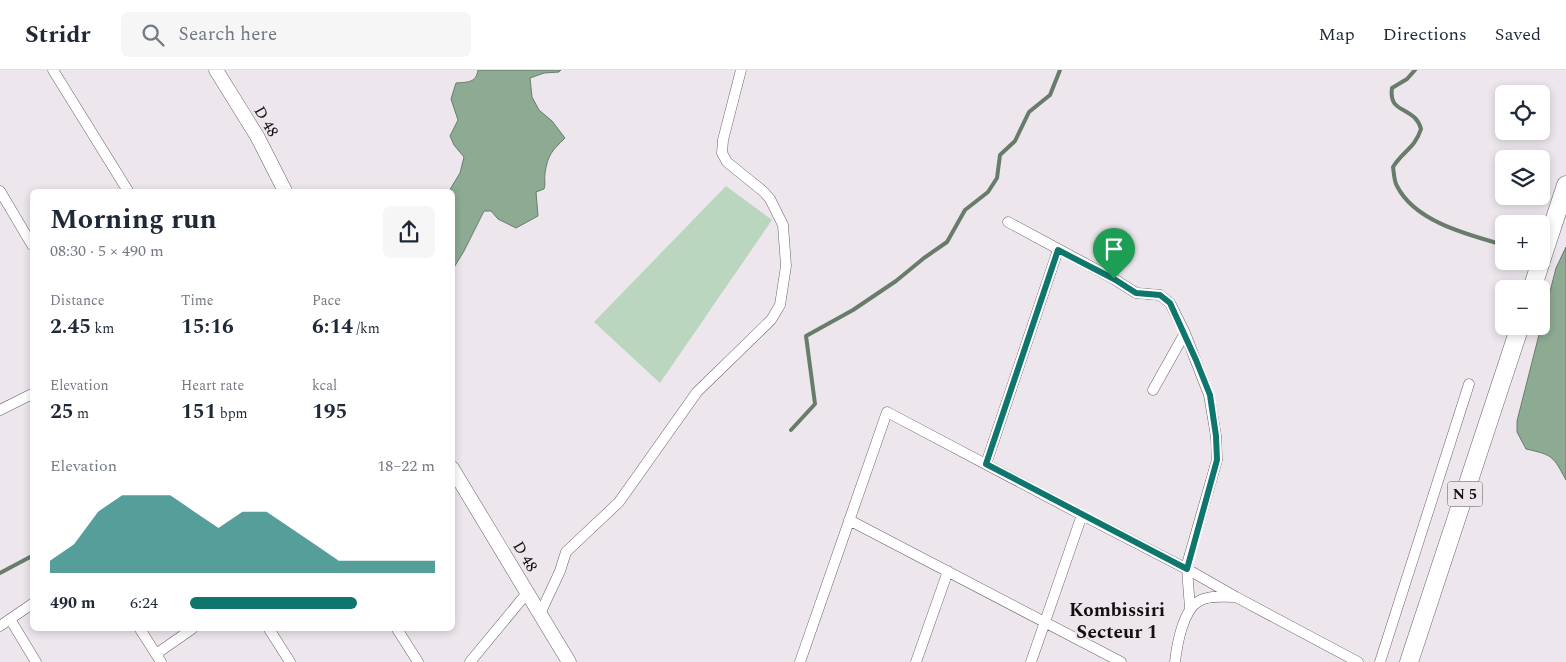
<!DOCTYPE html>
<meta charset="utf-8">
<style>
:root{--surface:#fff;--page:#f6f6f7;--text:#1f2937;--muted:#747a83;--line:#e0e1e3;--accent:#0f766e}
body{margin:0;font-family:Spectral,serif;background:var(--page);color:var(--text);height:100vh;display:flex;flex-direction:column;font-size:19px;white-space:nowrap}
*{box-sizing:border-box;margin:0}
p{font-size:16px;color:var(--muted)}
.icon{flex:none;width:28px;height:28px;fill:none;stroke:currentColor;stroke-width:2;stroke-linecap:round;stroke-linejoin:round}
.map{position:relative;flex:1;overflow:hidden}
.details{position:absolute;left:30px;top:119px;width:425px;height:442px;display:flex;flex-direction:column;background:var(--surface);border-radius:8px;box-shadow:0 2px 8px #0003}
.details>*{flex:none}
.buttons{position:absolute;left:1495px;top:15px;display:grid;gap:10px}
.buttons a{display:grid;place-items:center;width:55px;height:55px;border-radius:8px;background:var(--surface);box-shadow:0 2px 8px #0003;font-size:25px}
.pin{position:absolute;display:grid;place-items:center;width:42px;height:42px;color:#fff;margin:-51px -21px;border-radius:50% 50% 50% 0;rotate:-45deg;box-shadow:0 0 5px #0007}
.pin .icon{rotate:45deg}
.round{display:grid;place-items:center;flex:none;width:52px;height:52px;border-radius:8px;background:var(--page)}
.summary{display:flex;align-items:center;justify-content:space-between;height:85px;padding:0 20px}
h1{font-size:28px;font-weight:700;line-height:38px}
.stats{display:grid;grid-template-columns:repeat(3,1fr);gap:8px;height:85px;padding:5px 20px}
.stats div{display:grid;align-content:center}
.stats b{font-size:21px;font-weight:700}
.stats small{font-size:14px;font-weight:400}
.stats p{font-size:14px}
.chart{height:140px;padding:10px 20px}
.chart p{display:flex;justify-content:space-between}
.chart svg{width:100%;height:90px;margin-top:5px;fill:var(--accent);opacity:.7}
ul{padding:0 20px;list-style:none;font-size:16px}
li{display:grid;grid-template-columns:80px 60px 1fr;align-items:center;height:38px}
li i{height:12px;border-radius:6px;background:var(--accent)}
header{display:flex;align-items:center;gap:30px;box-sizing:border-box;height:70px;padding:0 25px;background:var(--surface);border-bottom:1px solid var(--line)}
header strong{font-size:24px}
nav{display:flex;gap:28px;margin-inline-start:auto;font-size:18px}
.search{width:350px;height:45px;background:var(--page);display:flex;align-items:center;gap:12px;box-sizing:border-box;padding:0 18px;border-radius:8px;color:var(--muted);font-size:19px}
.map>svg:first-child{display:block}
.green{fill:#bad6bf}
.water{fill:#8daa93;stroke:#687c6c}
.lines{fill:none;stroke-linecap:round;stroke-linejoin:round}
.stream{stroke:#687c6c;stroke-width:4}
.minor-casing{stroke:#686368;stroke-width:11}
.tertiary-casing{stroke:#686368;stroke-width:15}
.trunk-casing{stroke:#686368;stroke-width:19}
.minor{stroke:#fff;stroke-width:10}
.tertiary{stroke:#fff;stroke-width:14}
.trunk{stroke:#fff;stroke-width:18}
.route-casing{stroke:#fff;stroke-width:10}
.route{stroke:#0f766e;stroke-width:6}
.labels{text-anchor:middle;stroke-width:4.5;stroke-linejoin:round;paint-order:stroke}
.shield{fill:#ede7ed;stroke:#545054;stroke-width:1}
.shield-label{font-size:15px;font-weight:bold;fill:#121012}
.street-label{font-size:16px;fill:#121012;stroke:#ede7ed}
.quarter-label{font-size:19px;font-weight:bold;fill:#121012;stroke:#ede7ed}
</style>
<header>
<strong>Stridr</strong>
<div class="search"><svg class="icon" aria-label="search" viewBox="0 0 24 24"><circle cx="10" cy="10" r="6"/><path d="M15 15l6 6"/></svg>Search here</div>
<nav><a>Map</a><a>Directions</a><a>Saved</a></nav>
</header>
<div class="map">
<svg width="1566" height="592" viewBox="0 0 1566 592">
<rect width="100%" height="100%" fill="#ede7ed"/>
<path class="green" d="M726,116L772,150L660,313L594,252Z"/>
<path class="water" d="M478,0H561L559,2L544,3L530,8L532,27L539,40L552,51L565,68C552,81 548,84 545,103C544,109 546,114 544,119L536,122L538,146L516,158L498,149L491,141H484L464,181L453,199L452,121H449L460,103L464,87L454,75L450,66L458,50L451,29L456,13C468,12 476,13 478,0Z
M1566,177V410C1553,386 1553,385 1526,379L1517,362V351L1556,198Z"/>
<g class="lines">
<path class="stream" d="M1415,0L1407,9L1392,18C1389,39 1403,37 1415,48C1418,51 1420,55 1421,59C1415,78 1403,81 1393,97C1394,103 1394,111 1397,116C1415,152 1469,165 1504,175
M791,360L815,334L806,266L853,240L896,211L924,188L947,172L965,140L988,122L997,108L1000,85L1015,71L1029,42L1050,25L1060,0
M0,503L32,486"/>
<defs>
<path id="minor" d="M53,0L128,121
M0,121L32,175
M1008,152L1114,209L1136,223L1160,225L1170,233L1185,263L1209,325L1216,366L1217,390L1188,491L1187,499L1190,538
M1153,320L1185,263
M0,340L32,324
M986,394L1058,180
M849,450L1121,592
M540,544L560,501L566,482L619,432L697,322L771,250L780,235L786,196L783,155L770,129L764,122L727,92L722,83L723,70L741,0
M10,549L36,592
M0,556L32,534
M140,559L161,592
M269,559L290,592
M397,559L418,592
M156,584L192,559
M470,592L527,523
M800,592L887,342L1082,445L1187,499L1236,527L1358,592
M916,592L948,501
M1031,592L1082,445
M1175,592C1177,574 1183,540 1199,531C1209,525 1223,527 1234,527
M1380,592L1469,314"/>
<path id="tertiary" d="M216,0L257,66L285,121
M452,398L569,592"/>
<path id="trunk" d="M1541,191L1566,115
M1532,219L1541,191
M1409,592L1520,256"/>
</defs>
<use href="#minor" class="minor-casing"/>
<use href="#tertiary" class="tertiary-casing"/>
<use href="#trunk" class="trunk-casing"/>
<use href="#minor" class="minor"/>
<use href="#tertiary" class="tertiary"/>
<use href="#trunk" class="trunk"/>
</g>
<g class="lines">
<defs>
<path id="route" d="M1058,180L1114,209L1136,223L1160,225L1170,233L1196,290L1210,325L1216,366L1217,390L1187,499L986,394Z"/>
</defs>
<use href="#route" class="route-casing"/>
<use href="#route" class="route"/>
</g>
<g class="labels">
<rect class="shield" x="1447.5" y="411.5" width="35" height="25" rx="4"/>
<g class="shield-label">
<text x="1465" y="429">N 5</text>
</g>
<g class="street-label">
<text transform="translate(267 51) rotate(60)" y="6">D 48</text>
<text transform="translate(526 486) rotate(59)" y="6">D 48</text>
</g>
<g class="quarter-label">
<text x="1117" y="546">Kombissiri<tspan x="1117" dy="22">Secteur 1</tspan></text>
</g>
</g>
</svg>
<div class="buttons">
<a><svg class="icon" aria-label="locate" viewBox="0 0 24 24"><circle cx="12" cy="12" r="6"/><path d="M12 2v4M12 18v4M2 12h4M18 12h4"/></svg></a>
<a><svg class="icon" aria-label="layers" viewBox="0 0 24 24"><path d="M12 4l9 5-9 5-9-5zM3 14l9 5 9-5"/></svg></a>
<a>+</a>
<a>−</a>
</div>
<div class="pin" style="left:1114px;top:209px;background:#1e9e55"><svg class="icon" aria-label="arrive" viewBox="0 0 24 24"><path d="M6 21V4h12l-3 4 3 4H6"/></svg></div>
<section class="details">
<div class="summary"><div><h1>Morning run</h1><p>08:30 · 5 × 490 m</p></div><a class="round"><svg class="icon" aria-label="share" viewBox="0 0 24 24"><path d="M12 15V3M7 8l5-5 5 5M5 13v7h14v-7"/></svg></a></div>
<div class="stats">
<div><p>Distance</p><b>2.45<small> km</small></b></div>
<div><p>Time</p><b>15:16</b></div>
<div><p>Pace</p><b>6:14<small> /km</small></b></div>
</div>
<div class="stats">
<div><p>Elevation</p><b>25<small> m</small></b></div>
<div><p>Heart rate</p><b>151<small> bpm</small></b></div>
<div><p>kcal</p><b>195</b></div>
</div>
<div class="chart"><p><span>Elevation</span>18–22 m</p>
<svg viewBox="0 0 160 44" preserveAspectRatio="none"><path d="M0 44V38L10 30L20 14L30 6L40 6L50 6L60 14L70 22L80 14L90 14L100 22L110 30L120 38L130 38L140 38L150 38L160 38V44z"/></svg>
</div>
<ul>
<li><b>490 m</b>6:24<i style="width:68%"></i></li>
</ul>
</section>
</div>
